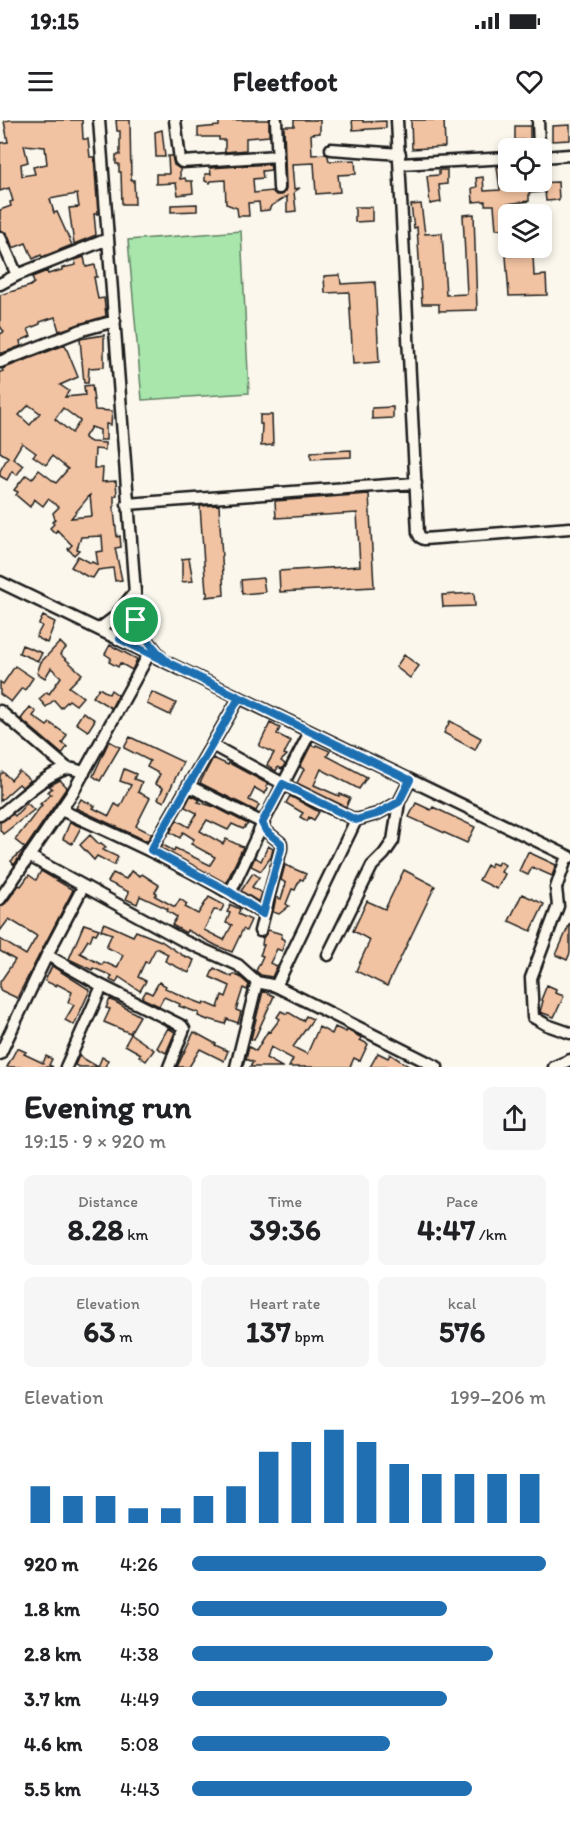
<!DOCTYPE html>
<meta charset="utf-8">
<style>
:root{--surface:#fff;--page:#f6f6f6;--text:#202124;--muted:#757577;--accent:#1f6fb2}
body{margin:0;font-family:Itim,sans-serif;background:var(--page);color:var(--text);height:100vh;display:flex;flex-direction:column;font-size:22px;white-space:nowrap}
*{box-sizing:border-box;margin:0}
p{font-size:20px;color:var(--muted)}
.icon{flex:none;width:33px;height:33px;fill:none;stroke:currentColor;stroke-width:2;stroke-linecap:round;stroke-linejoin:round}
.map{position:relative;height:947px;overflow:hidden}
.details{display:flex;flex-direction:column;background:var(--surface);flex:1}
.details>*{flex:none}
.tools{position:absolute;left:498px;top:18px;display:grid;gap:12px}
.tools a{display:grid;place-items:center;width:54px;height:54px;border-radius:9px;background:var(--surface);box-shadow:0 3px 9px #0003;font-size:30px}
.pin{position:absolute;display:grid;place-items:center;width:51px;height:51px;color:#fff;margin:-26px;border:3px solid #fff;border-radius:50%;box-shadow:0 2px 6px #0007}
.round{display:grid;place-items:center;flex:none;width:63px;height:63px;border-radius:9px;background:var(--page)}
.headline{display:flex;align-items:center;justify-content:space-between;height:102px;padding:0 24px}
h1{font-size:33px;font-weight:800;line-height:45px}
.metrics{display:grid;grid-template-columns:repeat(3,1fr);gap:9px;height:102px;padding:6px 24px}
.metrics div{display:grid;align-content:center;border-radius:9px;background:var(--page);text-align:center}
.metrics b{font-size:30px;font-weight:800}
.metrics small{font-size:16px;font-weight:400}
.metrics p{font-size:16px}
.chart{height:168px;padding:12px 24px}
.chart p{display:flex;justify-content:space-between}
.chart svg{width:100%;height:108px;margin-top:6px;stroke:var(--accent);stroke-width:6}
ul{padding:0 24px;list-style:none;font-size:20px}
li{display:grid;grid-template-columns:96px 72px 1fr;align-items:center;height:45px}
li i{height:15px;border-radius:8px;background:var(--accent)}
.status{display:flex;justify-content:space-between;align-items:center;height:42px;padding:0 30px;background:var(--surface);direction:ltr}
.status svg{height:16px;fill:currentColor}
header{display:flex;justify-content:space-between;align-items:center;height:78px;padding:0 24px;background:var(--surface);font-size:27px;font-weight:800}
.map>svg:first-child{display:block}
.green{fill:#a8e6ac;stroke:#628164;stroke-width:1.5}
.building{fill:#f2c3a2;stroke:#1c1c1c;stroke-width:1.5;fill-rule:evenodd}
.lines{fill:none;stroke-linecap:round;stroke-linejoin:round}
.minor-casing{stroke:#1c1c1c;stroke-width:15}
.minor{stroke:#fbf7ec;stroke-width:10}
.route-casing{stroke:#fff;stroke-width:12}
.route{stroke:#1f6fb2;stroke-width:8}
</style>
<div class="status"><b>19:15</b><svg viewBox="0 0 49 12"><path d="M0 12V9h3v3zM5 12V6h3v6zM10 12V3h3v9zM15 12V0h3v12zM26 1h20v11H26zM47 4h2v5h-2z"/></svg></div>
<header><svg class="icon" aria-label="menu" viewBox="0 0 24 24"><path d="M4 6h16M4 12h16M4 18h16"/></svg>Fleetfoot<svg class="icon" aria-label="heart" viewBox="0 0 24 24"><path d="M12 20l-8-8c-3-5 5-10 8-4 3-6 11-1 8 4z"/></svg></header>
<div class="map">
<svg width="570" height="947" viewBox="0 0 570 947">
<rect width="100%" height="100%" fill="#fbf7ec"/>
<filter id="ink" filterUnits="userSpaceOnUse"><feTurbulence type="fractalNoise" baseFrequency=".0167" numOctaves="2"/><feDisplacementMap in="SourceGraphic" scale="12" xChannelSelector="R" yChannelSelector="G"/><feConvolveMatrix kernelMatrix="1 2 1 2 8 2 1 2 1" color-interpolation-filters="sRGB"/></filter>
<g filter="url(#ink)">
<path class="green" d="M241,111L249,273L142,280L128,120Z"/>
<path class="building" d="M10,0H82L83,19H88L90,37H94L98,94H94L96,115L74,124L69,88L79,87L77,74L60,77L50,79L54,93L57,92L72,125L42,137L41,135L33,139L26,123L13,128L7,113L0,110V90L11,86L10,82L13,81L9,68L0,71V23L8,22L4,1ZM24,25L45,27L47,44L33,47L35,54L22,56L21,44L28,42Z
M116,0H130L131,60H134L135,84H122L121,52H119V44H116V35H120V11H117Z
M219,0H269V16L246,18V30L225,32V20H219V17H198V8L219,6Z
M294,0H320V13L311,14L312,35L326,34L328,36L329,41L355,40L356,54L338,55L340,72L316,74L314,43L292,44L294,69L300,68L294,72L296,91L287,92V76L271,86L269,90L260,91L259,82L248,83L249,96H238L237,88L226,84L225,60L211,61L210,63L205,61V54H211L210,48L270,44L271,50L262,51L263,58L253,59L254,73L272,71L276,75H282L286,68L284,6H294Z
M352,0H363V2L386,1V8L353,10Z
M411,0H444L445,27L412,29Z
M570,5V20L552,21V6Z
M515,6H530V20H515Z
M162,10L165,37H156L155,12Z
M168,36H172L174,45L180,49V59L185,58L186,61H192L193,73L178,75L176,63L156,64V54H169Z
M507,46L509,68L534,65V63L558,62L559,80L546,81L545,72L529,73V81L508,84V108L496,109L494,85H485V81L473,82L472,68L477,67L476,58L483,57L484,71L500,70L497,47Z
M439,50H447V64L439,65L441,82L430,84L427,56L439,55Z
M197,84V91L171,92V85Z
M421,84L425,114L442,113L446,175L467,174L463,95L474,94L477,190L439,191V184H422L417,107L414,108L411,85Z
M355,87H372V101L355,102Z
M533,135L534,156L546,155L547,175L509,176L506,136Z
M84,137L86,147L95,145L97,157H94L98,179L104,178L106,196L59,211L55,197L40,202V204L28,209L31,216L20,221L21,226L0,234V214L4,212L0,206V175L30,166L34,163L32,157L47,151L48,154L62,150V148L76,145L75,140Z
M340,155L341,164L375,162L379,242L353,244L349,172L325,173L324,156Z
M104,215V247L89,248L88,263H84L80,219Z
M65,225L78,257L60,265L69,271L65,277L85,275L84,266L92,265L95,290L112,291L111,305L106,304V320H100V310L91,307L84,318L91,322L105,323V330L95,329L94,348H103L102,362L116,361L117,375L114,376V391L117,417L120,416L121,427L115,428L122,460L115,461L113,448L98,450L93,458L88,457L71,447L78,436L91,443L92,442L98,445L96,432L103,431L102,416L81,417L77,429L79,430L74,435L68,429L72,425L57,410L55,413L50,408L54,404L52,402L55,399L53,393L59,387L48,379L43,386L34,379L30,387L16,375L18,372L14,370L26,355L32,359L39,350L56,363L68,349L52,336L46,345L33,336L36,333L22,323L13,338L23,346L17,355L12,351L7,360L0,356V351L8,337L0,332V252L3,251L2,249ZM29,285L40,293L30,305L19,295ZM63,288L80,301L72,313L55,299ZM90,375L92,396L71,398Z
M393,287V298L372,299V288Z
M260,295H272L273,325L261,326L262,304H260Z
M351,330V337L311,339V332Z
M369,374L374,467L280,472L279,451L360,446L357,393L276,398L275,381Z
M219,385L224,475L206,477L208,473L206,472L200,386Z
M189,438L193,461L182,462V439Z
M263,458L265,472L242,474L241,460Z
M474,473L475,486L443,487L442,475Z
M43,496L55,502L47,523L36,517L42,506L39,504Z
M60,522L66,528L60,534L82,554L69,567L83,577L76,585L69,580L61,588L54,580L46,587L39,579L47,572L49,574L61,557L51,548L45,558L37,553L41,542Z
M22,525L42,533L38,541L19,533Z
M110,525L137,539L132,550L120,543L118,547L109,542L111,538L105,534Z
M404,535L419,546L410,558L396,547Z
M15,546L33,558L25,570L22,568L11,582L0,574V562L3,564Z
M99,568L109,574L111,570L118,575L111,588L93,577Z
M152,572L176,583L170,595L147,584Z
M30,587L36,592L33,596L47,606L50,603L67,615L62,623L67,627L62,634L21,599Z
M83,592L95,600L88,611L76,603Z
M450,601L481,618L475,630L444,613Z
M270,603L280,608L277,614L291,621L284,634L287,635L281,641L285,644L282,649L278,647L276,651L267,645L274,633L259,626Z
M130,617L183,642L164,682L158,679L163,668L155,664L160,654L147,647L150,641L124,628Z
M109,621L120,627L100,661L93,656Z
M311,625L315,627L316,625L330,631L327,636L367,657L359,669L321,649L314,665L339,676L340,674L350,678L346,687L297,663L304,649L300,647Z
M213,638L228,645L229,643L268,664L266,667L268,668L265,674L255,668L249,680L259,685L256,691L200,663Z
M124,649L136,654L134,659L142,662L138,672L150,678L136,706L152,714L147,721L76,688L81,679L95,686L93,688L109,696L115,684L120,687L131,665L120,661Z
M19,651L30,660L22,667L19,664L0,681V655L3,652L11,660Z
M60,660L67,667L14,745L11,741L25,728L15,720L42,685L40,684L51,674L48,672L52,668L49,666Z
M191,675L200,680L198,682L215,687L248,704L243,709L232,704L228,710L207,700L200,711L223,724L226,719L243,727L226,763L161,728L163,725L174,731L175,728L210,745L215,737L191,724L194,719L183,712L180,718L170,712L177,700L189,707L197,693L185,687Z
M290,676L319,692L314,700L309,697L307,701L300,697L303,693L286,683Z
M27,683L34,690L3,714L0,710V702L13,694L15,696Z
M416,683L431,690L433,687L475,707L467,723L409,697Z
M70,702L81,707L72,724L63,719Z
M90,715L99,724L101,723L106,727L103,730L118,737L114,745L97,736L94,740L80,725Z
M268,726L273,729L271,737L261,751L251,746L255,737L261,741Z
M528,732L556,745L552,756L532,747L528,755L519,751Z
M499,741L505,745L501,752L505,754L497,769L479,760L487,745L490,747L492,743L497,745Z
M285,745L306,754L303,760L300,759L295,770L292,769L286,784L289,786L279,794L273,792L276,777L281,779L286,763L281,760Z
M404,750L435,766L387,866L356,851L370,820L353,811L367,781L385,789Z
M41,751L73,770L17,878L0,870V862L15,840L0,831V819L26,835L37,816L9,799L0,811V787L6,783L19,765L21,766L29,755L36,760Z
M131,751L140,756L142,754L159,765L155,772L157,773L155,776L175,787L180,779L187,784L185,787L198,794L209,777L224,785L221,791L214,790L204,810L224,820L232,805L226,803L230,793L227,792L231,785L240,789L238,794L251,800L246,811L243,809L232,832L217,826L187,810L186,813L172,805L177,797L167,791L168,789L140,776L137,784L126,779L129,772L108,762L113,753L126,759Z
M253,753L259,757L252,767L262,773L259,782L241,771Z
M522,774L544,784L531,811L509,801Z
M104,803L133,816L136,811L161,821L182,835L194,840L189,853L165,841L168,834L156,828L148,843L145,842L138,857L146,861L140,871L119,857L116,863L110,860L112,856L93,848L92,850L69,839L84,804L99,809L96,814L93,813L90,821L88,820L80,833L102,845L104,842L117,848L123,835L106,827L112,814L101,810Z
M570,803V833L567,840L556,835Z
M268,810L282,814L281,818L285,820L282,831L277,829L270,843L277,846L272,857L261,855L256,851L263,836L260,835L264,825H262L263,818Z
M52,846L90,870L74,905L65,900L74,885L68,882L72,872L57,864L56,866L45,861Z
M214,848L232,857L233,854L240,857L249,865L247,870L243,868L236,890L241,892L238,903L227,899L225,904L209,899L208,900L198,896L199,893L179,886L180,884L164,877L159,886L142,878L146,871L152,874L159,862L166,866L165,868L182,876L203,884L204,882L218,888L222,875L226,877L230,866L210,857Z
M547,865L556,869L555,873L564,876L554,897L540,892L543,881L541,880Z
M263,871L274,876L254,920L251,919Z
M110,879L140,896L130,913L104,902L110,889L106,888Z
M281,891L287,894L288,892L303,901L306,896L313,899L293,927L307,934L319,907L332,914L335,907L346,912L347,910L362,918L360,920L368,924L360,941L354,938L350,947H289L293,939L271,927L266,938L282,947H250L253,942L246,939L249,927L256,931L268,911L270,912L280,899L277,897Z
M168,908L175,912L166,933L157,928Z
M194,912L216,924L215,925L228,931L224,941L200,929L189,947H177Z
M131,914L154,930L146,941L139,936L141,934L125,925Z
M17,928L26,932L24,934L43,943L46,936L52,939L49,945L53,947H7Z
M378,933L388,938L390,934L410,947H370Z
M79,936L98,947L102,937L108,940L105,947H79L75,945Z"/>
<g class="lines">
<defs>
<path id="minor" d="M99,0L135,473L134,492L136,500L143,514L160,536
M175,0L180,40L182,42L277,36
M276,0L279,68
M397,0L418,413L420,417L424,419L570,408
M538,0L539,28
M331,29L400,34
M542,37L570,35
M400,44L508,38
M0,117L17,155
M0,164L17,155L108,119
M0,242L82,210L115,201
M127,384L416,363
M0,462L570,737
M99,509L115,497L134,473
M119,519L136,500
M0,591L67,648
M212,625L313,680L356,700L377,694L399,682L410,660
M189,666L263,703L266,711L281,723V729L260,811
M61,690C130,721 199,752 263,794
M0,695C19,680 43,656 66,649C72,647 79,651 84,653
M151,730L239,578
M29,736L184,821L238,845L257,862L276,866L437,947
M567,736L556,768L558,786L531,858L533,897L547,905L570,913
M230,773L263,703L310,612
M0,779L73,672L149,534
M47,835L102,866L182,906L184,909L169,947
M328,835L372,746L384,734L393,721L399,682
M276,866L356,700
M0,934L47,835L83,767
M66,947L102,866
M236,947L257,862
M554,947L570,940"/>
</defs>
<use href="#minor" class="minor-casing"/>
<use href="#minor" class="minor"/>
</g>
</g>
<g class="lines" filter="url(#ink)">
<defs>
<path id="route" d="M136,500L120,519L239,578L151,730L230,772L263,794L281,729V723L266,711L262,703L283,664L356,700L377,694L399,682L410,660L169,543C154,531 145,517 136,500"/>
</defs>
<use href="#route" class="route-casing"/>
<use href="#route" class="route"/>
</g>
</svg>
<div class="tools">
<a><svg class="icon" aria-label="locate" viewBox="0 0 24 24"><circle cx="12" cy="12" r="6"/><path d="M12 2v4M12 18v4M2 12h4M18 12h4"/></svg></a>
<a><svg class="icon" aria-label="layers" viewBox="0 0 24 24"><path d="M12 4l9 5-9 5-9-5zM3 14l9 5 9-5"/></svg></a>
</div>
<div class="pin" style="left:136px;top:500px;background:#1e9e55"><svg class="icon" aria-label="arrive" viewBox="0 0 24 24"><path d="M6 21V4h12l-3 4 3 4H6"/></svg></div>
</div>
<section class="details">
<div class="headline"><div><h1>Evening run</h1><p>19:15 · 9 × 920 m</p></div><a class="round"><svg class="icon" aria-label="share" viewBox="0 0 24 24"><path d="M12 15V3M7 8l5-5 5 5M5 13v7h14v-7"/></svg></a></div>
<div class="metrics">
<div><p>Distance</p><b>8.28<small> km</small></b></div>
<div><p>Time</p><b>39:36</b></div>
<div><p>Pace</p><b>4:47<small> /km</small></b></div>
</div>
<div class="metrics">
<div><p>Elevation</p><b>63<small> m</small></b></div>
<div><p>Heart rate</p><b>137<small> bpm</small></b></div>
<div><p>kcal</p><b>576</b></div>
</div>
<div class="chart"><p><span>Elevation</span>199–206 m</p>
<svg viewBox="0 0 160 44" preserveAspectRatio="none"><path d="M5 44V29M15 44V33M25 44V33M35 44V38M45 44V38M55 44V33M65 44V29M75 44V15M85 44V11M95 44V6M105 44V11M115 44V20M125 44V24M135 44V24M145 44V24M155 44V24"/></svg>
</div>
<ul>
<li><b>920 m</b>4:26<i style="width:100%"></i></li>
<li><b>1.8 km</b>4:50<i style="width:72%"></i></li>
<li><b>2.8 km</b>4:38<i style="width:85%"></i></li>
<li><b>3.7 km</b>4:49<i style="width:72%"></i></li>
<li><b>4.6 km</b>5:08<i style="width:56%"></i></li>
<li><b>5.5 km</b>4:43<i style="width:79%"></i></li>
</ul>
</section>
